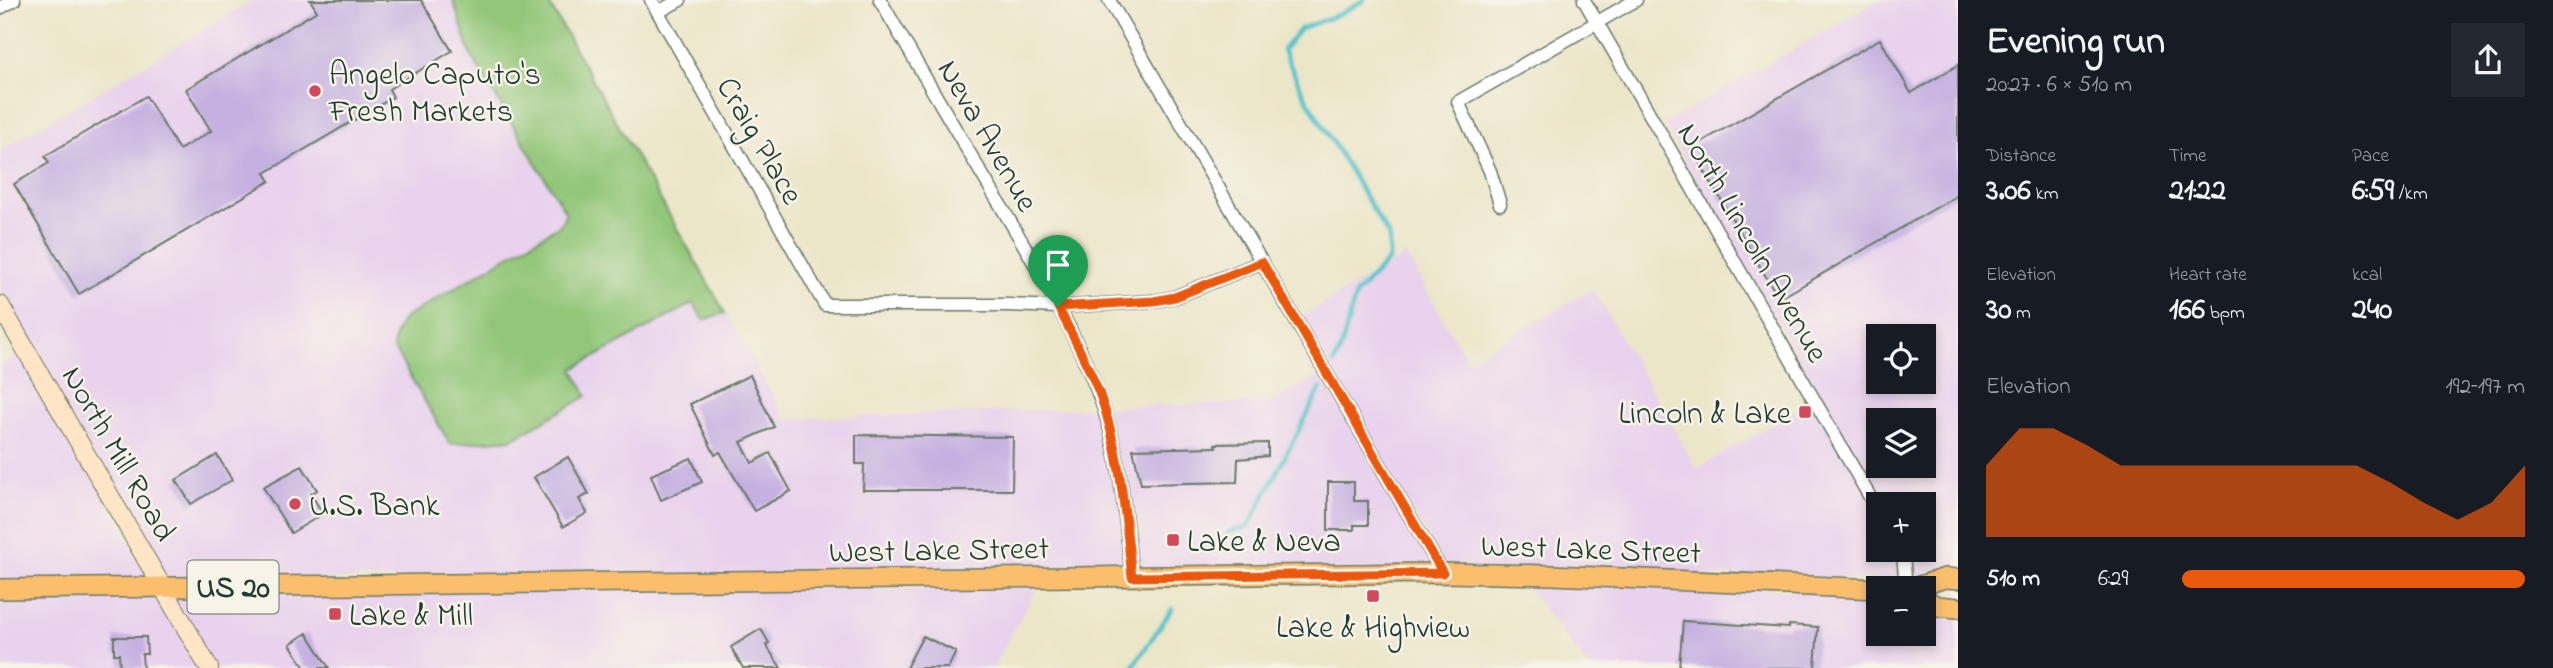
<!DOCTYPE html>
<meta charset="utf-8">
<style>
:root{--surface:#171b24;--page:#242831;--text:#f1f3f6;--muted:#9ea1a6;--accent:#ea580c}
body{margin:0;font-family:"Indie Flower",sans-serif;background:var(--page);color:var(--text);height:100vh;display:flex;flex-direction:column;font-size:26px;white-space:nowrap}
*{box-sizing:border-box;margin:0}
p{font-size:23px;color:var(--muted)}
.icon{flex:none;width:38px;height:38px;fill:none;stroke:currentColor;stroke-width:2;stroke-linecap:round;stroke-linejoin:round}
.map{position:relative;flex:1;overflow:hidden}
.side{display:flex;flex-direction:column;background:var(--surface);width:595px}
.side>*{flex:none}
.tools{position:absolute;left:1866px;top:324px;display:grid;gap:14px}
.tools a{display:grid;place-items:center;width:70px;height:70px;border-radius:0px;background:var(--surface);box-shadow:0 4px 10px #0003;font-size:35px}
.pin{position:absolute;display:grid;place-items:center;width:60px;height:60px;color:#fff;margin:-72px -30px;border-radius:50% 50% 50% 0;rotate:-45deg;box-shadow:0 0 7px #0007}
.pin .icon{rotate:45deg}
.round{display:grid;place-items:center;flex:none;width:74px;height:74px;border-radius:0px;background:var(--page)}
.overview{display:flex;align-items:center;justify-content:space-between;height:119px;padding:0 28px}
h1{font-size:38px;font-weight:700;line-height:52px}
.metrics{display:grid;grid-template-columns:repeat(3,1fr);gap:10px;height:119px;padding:7px 28px}
.metrics div{display:grid;align-content:center}
.metrics b{font-size:30px;font-weight:700}
.metrics small{font-size:19px;font-weight:400}
.metrics p{font-size:19px}
.chart{height:196px;padding:14px 28px}
.chart p{display:flex;justify-content:space-between}
.chart svg{width:100%;height:126px;margin-top:7px;fill:var(--accent);opacity:.7}
ul{padding:0 28px;list-style:none;font-size:23px}
li{display:grid;grid-template-columns:112px 84px 1fr;align-items:center;height:52px}
li i{height:18px;border-radius:9px;background:var(--accent)}
main{display:flex;flex:1;min-height:0}
.map>svg:first-child{display:block}
.built{fill:#e9d2ed;fill-rule:evenodd}
.green{fill:#92c678;stroke:#588256;stroke-width:2}
.lines{fill:none;stroke-linecap:round;stroke-linejoin:round}
.stream{stroke:#55c3ca;stroke-width:4.5}
.building{fill:#c5b1e1}
.street-casing{stroke:#677868;stroke-width:15}
.secondary-casing{stroke:#677868;stroke-width:20}
.primary-casing{stroke:#677868;stroke-width:22}
.street{stroke:#fff;stroke-width:12}
.secondary{stroke:#fde5c5;stroke-width:18}
.primary{stroke:#fabe6d;stroke-width:19}
.route-casing{stroke:#fff;stroke-width:14}
.route{stroke:#ea580c;stroke-width:9}
.poi-dot{fill:#d1495b;stroke:#f7f3e8;stroke-width:2.5}
.labels{text-anchor:middle;stroke-width:5;stroke-linejoin:round;paint-order:stroke}
.shield{fill:#f7f3e8;stroke:#60746a;stroke-width:2}
.shield-label{font-size:30px;font-weight:bold;fill:#1f3d34}
.poi-label{font-size:32px;fill:#1f3d34;stroke:#f7f3e8;text-anchor:start}
.street-label{font-size:32px;fill:#1f3d34;stroke:#f7f3e8}
</style>
<main>
<div class="map">
<svg width="1958" height="668" viewBox="0 0 1958 668">
<rect width="100%" height="100%" fill="#f7f3e8"/>
<filter id="ink" filterUnits="userSpaceOnUse"><feTurbulence type="fractalNoise" baseFrequency=".0143" numOctaves="2"/><feDisplacementMap in="SourceGraphic" scale="14" xChannelSelector="R" yChannelSelector="G"/><feConvolveMatrix kernelMatrix="1 2 1 2 8 2 1 2 1" color-interpolation-filters="sRGB"/></filter>
<filter id="wash" filterUnits="userSpaceOnUse"><feTurbulence type="fractalNoise" baseFrequency=".00686" numOctaves="4" result="noise"/><feDisplacementMap in="SourceGraphic" scale="28" xChannelSelector="R" yChannelSelector="G"/><feGaussianBlur stdDeviation="1.57" result="paint"/><feColorMatrix in="noise" values="0 0 0 0 0 0 0 0 0 0 0 0 0 0 0 0 0 1.4 0 .05"/><feComposite in="paint" operator="in"/></filter>
<g filter="url(#wash)">
<rect width="100%" height="100%" fill="#ece6c9"/>
<path class="built" d="M254,0H547L786,419L1271,402L1322,374L1436,569L165,581L0,295V150Z
M1879,0H1958V581L1446,569L1301,317L1406,255L1468,361L1593,289L1697,469L1820,396L1664,124ZM1878,336H1923V382H1878ZM1878,420H1923V466H1878ZM1878,504H1923V550H1878Z
M21,353L154,583L0,585V366Z
M1523,582L1878,593V634H1923V606L1958,613V668H1589Z
M1037,587L993,668H214L171,593Z
M160,591L204,668H0V593Z"/>
<path class="green" d="M453,0H547L725,313L704,320L693,303L573,369L587,396L512,439L450,444L393,347L396,332L403,319L560,225L566,213L471,55Z"/>
<g class="lines">
<path class="stream" d="M1334,363L1340,351L1356,294L1389,259V236L1302,91L1283,50L1300,29L1340,14L1364,0
M1228,533C1234,528 1242,530 1249,526L1321,388
M1132,668L1172,609"/>
</g>
<g id="blocks">
<path class="building" d="M310,0H421L452,51L389,89L393,97L265,173L270,181L79,294L14,184L49,163L45,156L146,96L179,150L211,131L186,89L317,11Z
M1880,39L1911,93L1958,65V195L1779,299L1691,148Z
M750,375L774,427L741,442L752,463L770,453L791,491L754,511L720,452L715,455L690,404Z
M856,435L1013,437L1012,490H863L864,464H856Z
M1268,443V456L1238,459L1237,482L1141,484L1133,449L1216,447L1215,444Z
M217,455L232,480L191,504L176,480Z
M568,457L589,494L579,499L587,513L563,527L534,477Z
M691,458L702,482L661,500L651,475Z
M302,466L317,490L311,494L323,514L291,533L263,487Z
M1328,482H1354V501H1368V525H1354V530H1328Z
M1683,621L1789,628V625L1818,627L1815,668H1679Z
M761,629L769,643L766,645L781,668H743L731,647Z
M307,633L329,668H305L290,644Z
M923,636L956,652L948,668H906Z
M114,637H146L147,654H142L143,668H120L119,654H114Z"/>
</g>
</g>
<g filter="url(#ink)">
<use href="#blocks" fill-opacity="0" stroke="#677868" stroke-width="2"/>
<g class="lines">
<defs>
<path id="street" d="M651,0L825,305H1008L1057,307L1154,301L1175,297L1262,262
M880,0C920,69 960,138 1001,206C1037,267 1074,329 1099,395C1121,452 1125,517 1132,577
M1109,0L1443,573
M1584,0L1878,511
M0,8L14,0
M658,12L680,0
M1500,204L1490,171L1458,102L1636,0
M1900,550L1903,554L1906,588"/>
<path id="secondary" d="M0,305L209,668"/>
<path id="primary" d="M1913,588L1945,578L1958,579
M0,589L1443,573L1552,575L1878,589
M1923,599L1937,606L1958,608"/>
</defs>
<use href="#street" class="street-casing"/>
<use href="#secondary" class="secondary-casing"/>
<use href="#primary" class="primary-casing"/>
<use href="#street" class="street"/>
<use href="#secondary" class="secondary"/>
<use href="#primary" class="primary"/>
</g>
</g>
<g class="lines" filter="url(#ink)">
<defs>
<path id="route" d="M1262,262L1443,573L1132,577C1125,517 1121,453 1100,395C1088,365 1073,336 1058,307L1154,301L1175,297Z"/>
</defs>
<use href="#route" class="route-casing"/>
<use href="#route" class="route"/>
</g>
<g class="poi-dot">
<circle cx="315" cy="91" r="7"/>
<rect x="1798" y="405" width="14" height="14" rx="3.5"/>
<circle cx="295" cy="504" r="7"/>
<rect x="1166" y="533" width="14" height="14" rx="3.5"/>
<rect x="1366" y="589" width="14" height="14" rx="3.5"/>
<rect x="328" y="607" width="14" height="14" rx="3.5"/>
</g>
<g class="labels">
<rect class="shield" x="187.5" y="560.5" width="91" height="53" rx="5"/>
<g class="shield-label">
<text x="233" y="597">US 20</text>
</g>
<g class="poi-label">
<text x="329" y="84">Angelo Caputo's<tspan x="329" dy="37">Fresh Markets</tspan></text>
<text x="1791" y="423" text-anchor="end">Lincoln &amp; Lake</text>
<text x="309" y="515">U.S. Bank</text>
<text x="1187" y="551">Lake &amp; Neva</text>
<text x="349" y="625">Lake &amp; Mill</text>
<text x="1373" y="637" text-anchor="middle">Lake &amp; Highview</text>
</g>
<g class="street-label">
<text transform="translate(989 135) rotate(60)" y="11">Neva Avenue</text>
<text transform="translate(761 140) rotate(60)" y="11">Craig Place</text>
<text transform="translate(1754 242) rotate(60)" y="11">North Lincoln Avenue</text>
<text transform="translate(120 453) rotate(60)" y="11">North Mill Road</text>
<text transform="translate(1591 548) rotate(2)" y="11">West Lake Street</text>
<text transform="translate(939 549) rotate(-1)" y="11">West Lake Street</text>
</g>
</g>
</svg>
<div class="tools">
<a><svg class="icon" aria-label="locate" viewBox="0 0 24 24"><circle cx="12" cy="12" r="6"/><path d="M12 2v4M12 18v4M2 12h4M18 12h4"/></svg></a>
<a><svg class="icon" aria-label="layers" viewBox="0 0 24 24"><path d="M12 4l9 5-9 5-9-5zM3 14l9 5 9-5"/></svg></a>
<a>+</a>
<a>−</a>
</div>
<div class="pin" style="left:1058px;top:307px;background:#1e9e55"><svg class="icon" aria-label="arrive" viewBox="0 0 24 24"><path d="M6 21V4h12l-3 4 3 4H6"/></svg></div>
</div>
<section class="side">
<div class="overview"><div><h1>Evening run</h1><p>20:27 · 6 × 510 m</p></div><a class="round"><svg class="icon" aria-label="share" viewBox="0 0 24 24"><path d="M12 15V3M7 8l5-5 5 5M5 13v7h14v-7"/></svg></a></div>
<div class="metrics">
<div><p>Distance</p><b>3.06<small> km</small></b></div>
<div><p>Time</p><b>21:22</b></div>
<div><p>Pace</p><b>6:59<small> /km</small></b></div>
</div>
<div class="metrics">
<div><p>Elevation</p><b>30<small> m</small></b></div>
<div><p>Heart rate</p><b>166<small> bpm</small></b></div>
<div><p>kcal</p><b>240</b></div>
</div>
<div class="chart"><p><span>Elevation</span>192–197 m</p>
<svg viewBox="0 0 160 44" preserveAspectRatio="none"><path d="M0 44V19L10 6L20 6L30 12L40 19L50 19L60 19L70 19L80 19L90 19L100 19L110 19L120 25L130 32L140 38L150 32L160 19V44z"/></svg>
</div>
<ul>
<li><b>510 m</b>6:29<i style="width:100%"></i></li>
</ul>
</section>
</main>
